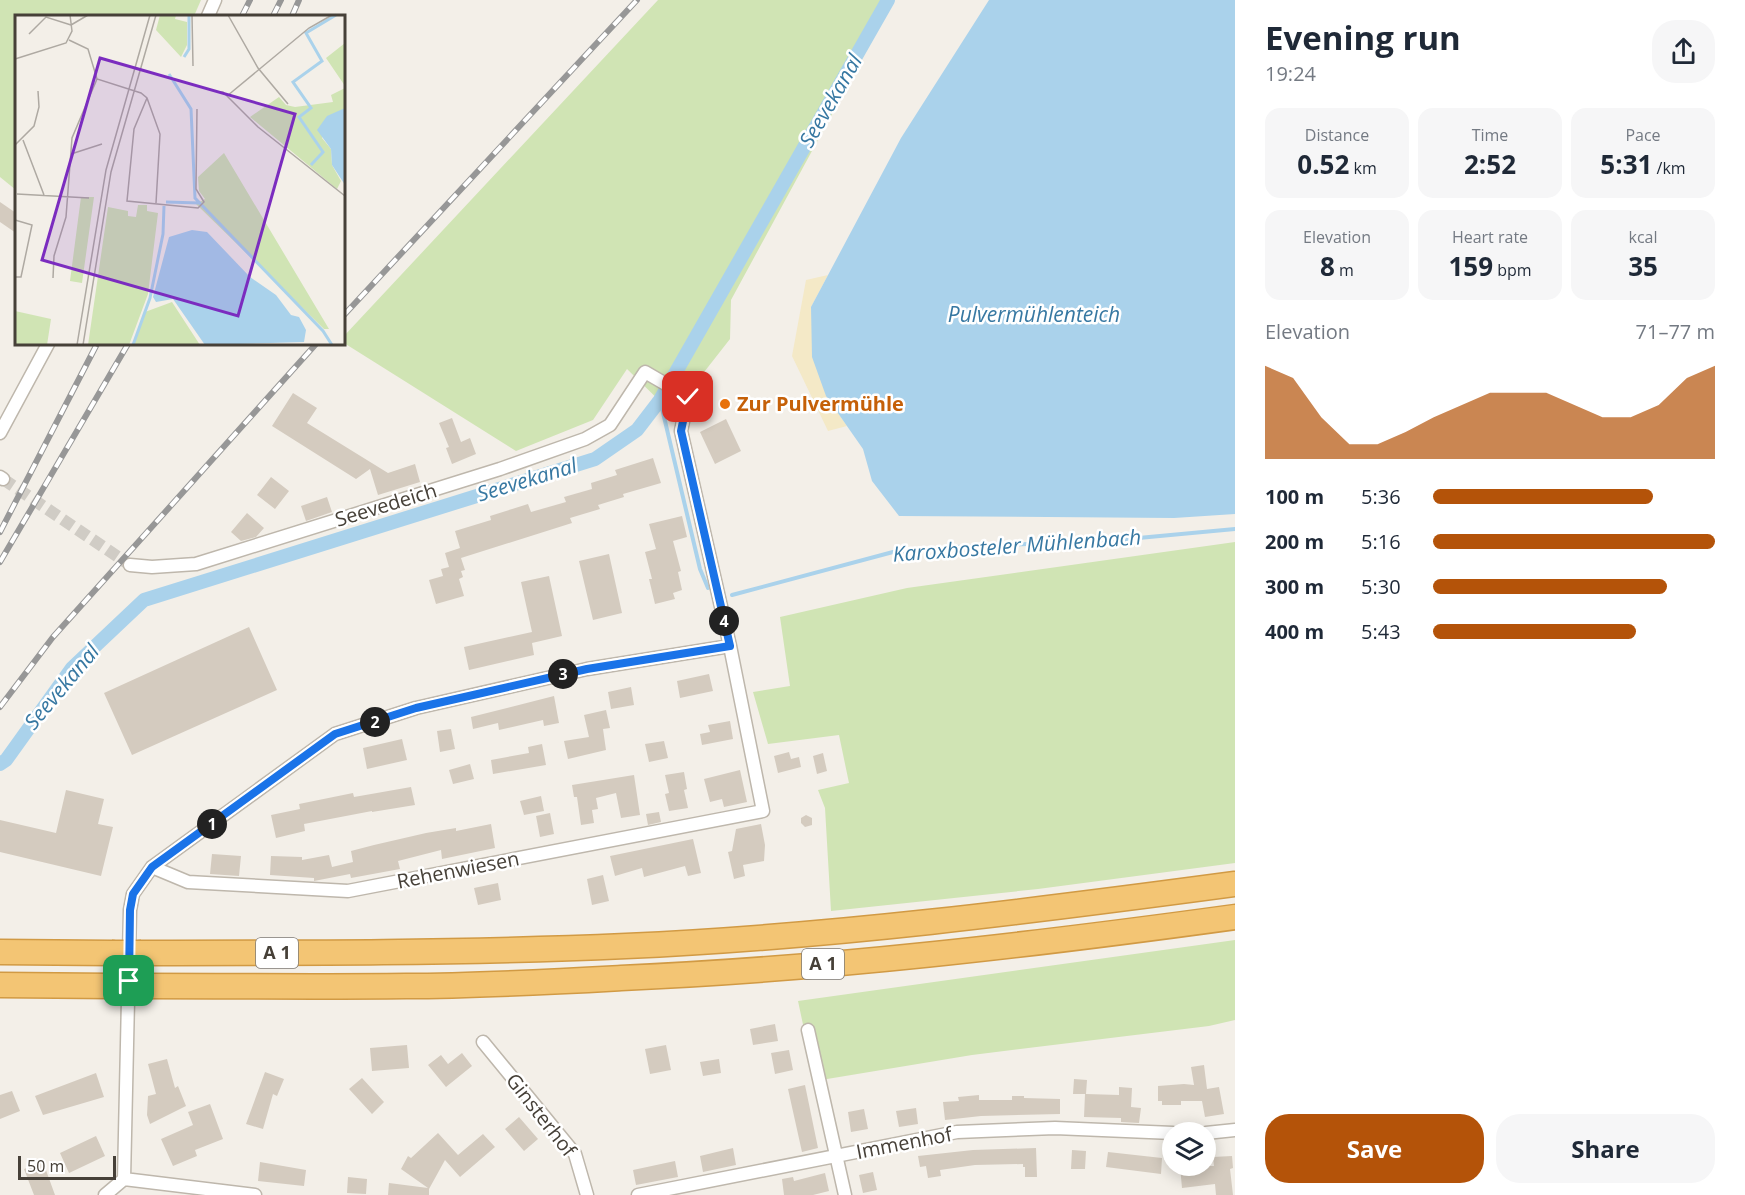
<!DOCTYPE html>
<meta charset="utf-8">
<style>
:root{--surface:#fff;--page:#f6f6f7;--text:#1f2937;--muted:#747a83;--accent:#b45309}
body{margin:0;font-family:"Open Sans",sans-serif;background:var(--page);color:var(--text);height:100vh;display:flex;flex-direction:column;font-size:22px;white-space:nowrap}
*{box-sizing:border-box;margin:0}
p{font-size:20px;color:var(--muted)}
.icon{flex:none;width:33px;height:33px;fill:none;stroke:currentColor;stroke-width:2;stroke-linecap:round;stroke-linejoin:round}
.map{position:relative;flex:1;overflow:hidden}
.panel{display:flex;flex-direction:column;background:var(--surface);width:510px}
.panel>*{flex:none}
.controls{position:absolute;left:1162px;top:1122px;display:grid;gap:12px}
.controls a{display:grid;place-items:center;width:54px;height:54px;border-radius:50%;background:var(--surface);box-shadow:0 3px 15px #0003;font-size:30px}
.scale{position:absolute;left:18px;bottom:15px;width:98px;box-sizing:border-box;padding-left:6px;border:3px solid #464038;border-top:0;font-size:16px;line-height:21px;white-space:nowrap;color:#464038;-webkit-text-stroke:4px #fff;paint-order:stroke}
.pin{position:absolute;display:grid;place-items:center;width:51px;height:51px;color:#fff;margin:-26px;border-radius:12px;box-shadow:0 3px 9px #0006}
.km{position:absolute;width:30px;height:30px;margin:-15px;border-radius:50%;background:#222;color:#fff;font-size:16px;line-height:30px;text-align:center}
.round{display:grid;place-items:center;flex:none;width:63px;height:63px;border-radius:24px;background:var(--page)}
.overview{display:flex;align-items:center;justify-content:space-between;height:102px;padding:0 30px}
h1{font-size:33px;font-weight:700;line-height:45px}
.figures{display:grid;grid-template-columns:repeat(3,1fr);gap:9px;height:102px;padding:6px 30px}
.figures div{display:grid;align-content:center;border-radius:15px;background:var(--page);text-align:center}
.figures b{font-size:26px;font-weight:700}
.figures small{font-size:16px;font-weight:400}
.figures p{font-size:16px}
.chart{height:168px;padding:12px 30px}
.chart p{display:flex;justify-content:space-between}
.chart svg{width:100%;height:108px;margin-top:6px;fill:var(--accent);opacity:.7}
.action{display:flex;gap:12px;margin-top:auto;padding:12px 30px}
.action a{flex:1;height:69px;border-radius:24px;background:var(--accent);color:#fff;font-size:24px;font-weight:700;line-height:69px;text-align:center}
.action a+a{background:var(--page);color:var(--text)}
ul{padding:0 30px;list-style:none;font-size:20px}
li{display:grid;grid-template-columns:96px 72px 1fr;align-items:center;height:45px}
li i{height:15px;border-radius:8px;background:var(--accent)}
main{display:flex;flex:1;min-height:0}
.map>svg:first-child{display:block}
.green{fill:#d0e4b4}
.sand{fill:#f4e9c7}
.water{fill:#aad2eb}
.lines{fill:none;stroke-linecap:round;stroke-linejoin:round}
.stream{stroke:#aad2eb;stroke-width:4}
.canal{stroke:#aad2eb;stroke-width:14}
.building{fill:#d4cbbf}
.minor-tunnel{stroke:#d0ccc5;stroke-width:12;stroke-dasharray:12 6;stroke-linecap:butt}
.minor-casing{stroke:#beb7ac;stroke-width:15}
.motorway-casing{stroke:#d19a44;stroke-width:27}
.minor{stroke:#fff;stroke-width:12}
.motorway{stroke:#f3c574;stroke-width:24}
.rail-casing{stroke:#979797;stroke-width:6}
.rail{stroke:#fff;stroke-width:4;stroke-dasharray:11;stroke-linecap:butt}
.motorway-bridge-casing{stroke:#d19a44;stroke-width:27;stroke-linecap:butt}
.motorway-bridge{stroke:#f3c574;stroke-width:24}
.route-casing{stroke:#fff;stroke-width:12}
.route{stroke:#1a73e8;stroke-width:8}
.food-dot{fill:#e8710a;stroke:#fff;stroke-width:2}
.labels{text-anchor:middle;stroke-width:5;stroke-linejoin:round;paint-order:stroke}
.shield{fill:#fff;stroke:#7e7974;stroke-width:1.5}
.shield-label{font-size:18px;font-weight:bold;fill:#464038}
.food-label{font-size:20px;font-weight:bold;fill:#c56008;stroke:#fff;text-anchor:start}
.street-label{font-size:20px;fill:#464038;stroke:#fff}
.water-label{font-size:21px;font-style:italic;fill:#3778a2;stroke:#fff}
.inset-river{fill:none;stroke:#aad2eb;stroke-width:3}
.inset-road{fill:none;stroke:#aea9a2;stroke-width:1.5}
.view{fill:#7b2cbf;fill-opacity:0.15;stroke:#7b2cbf;stroke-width:3}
.inset-edge{fill:none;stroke:#464038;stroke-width:3}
</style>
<main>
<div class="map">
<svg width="1235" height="1195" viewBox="0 0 1235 1195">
<rect width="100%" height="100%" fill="#f3efe8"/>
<path class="green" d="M0,0H201L194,16H16V190L0,177Z
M658,0H894L731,300L730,339L672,413L627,369L593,420L516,451L344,343V336Z
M1235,542V863L1038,889L831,911L825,808L818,790L849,783L839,735L768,744L753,692L790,686L780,617L907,588Z
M1235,940V1020L1209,1026L972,1055L815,1081L798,1001Z"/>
<path class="sand" d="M828,275L811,307L826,396L847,426L828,431L792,356L806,280Z"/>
<path class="water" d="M989,0H1235V514L1174,518L899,516L872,481L863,449L826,396L812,357L811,307L901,138Z"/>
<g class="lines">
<path class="stream" d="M660,400L700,569L708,588
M732,595L893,552L956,547L1117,540L1235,529"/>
<path class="canal" d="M0,764L6,760L72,668L144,600L595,459L637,430L660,400L888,0"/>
</g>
<path class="building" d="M0,202L16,213V233L0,222Z
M293,393L317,408L307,423L388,473L415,464L420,482L378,495L370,469L356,479L272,426Z
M452,418L461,442L470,438L476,454L452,464L446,448L449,447L439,423Z
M726,419L741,451L715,464L700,432Z
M653,458L661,483L623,494L624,497L598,505L600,509L570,518L572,523L461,558L465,570L461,571L463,577L459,579L464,596L436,604L429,580L443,576L441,569L449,567L445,553L460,548L455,531L491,520L490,516L528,504L531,512L566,502L564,497L592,489L591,483L617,475L615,470Z
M271,477L289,491L275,509L257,495Z
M327,497L332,512L306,521L301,506Z
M247,513L264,528L256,537L241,541L231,532Z
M682,516L687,537L673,541L681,571L678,572L682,590L673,593L675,599L655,604L649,579H652L645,552L656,549L649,524Z
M609,554L622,613L593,620L579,561Z
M549,576L562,636L532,643L534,655L469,670L464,647L532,632L521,582Z
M249,627L277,690L132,755L104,693Z
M709,674L713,691L680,698L677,681Z
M631,687L634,705L611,709L608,692Z
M554,696L559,723L544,726L543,720L499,730L498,723L473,729L471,717Z
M606,710L610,728L603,729L606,750L568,759L564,741L589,737L584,715Z
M730,721L733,739L702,745L700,734L710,732L708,725Z
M451,729L455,749L440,752L437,731Z
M402,739L407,760L367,769L363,748Z
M664,741L668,758L649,762L645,744Z
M542,744L546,765L493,774L491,760L529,753L528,747Z
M789,752L791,759L799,757L801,767L778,773L774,756Z
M823,753L827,771L817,774L813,756Z
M470,764L474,779L453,784L449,770Z
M740,770L747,802L724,807L722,799L710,802L704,779Z
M684,772L687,789L684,790L688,808L669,811L665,794L669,793L665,775Z
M634,775L640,815L621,818L616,793L596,798L598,809L592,810L594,823L581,825L577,797H574L572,785Z
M411,787L415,805L372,812V811L304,824L305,831L276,838L271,815L300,809L299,804L353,793L354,797Z
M66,790L104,799L98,824L113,827L101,876L0,852V820L56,833Z
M541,796L544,811L524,815L520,801Z
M659,812L661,822L648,825L646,814Z
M550,813L554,834L540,837L536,816Z
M806,815L812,818V825L805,827L801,823V818Z
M491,824L495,848L442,859L441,850L398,861L400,869L351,878L350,874L314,881V878L270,875L271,856L302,857V860L329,855L332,867L353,862L351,851L374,845L426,833L456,828V831Z
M761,824L765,845L764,861L743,865L745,876L734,879L728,852L732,851L736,829Z
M693,839L701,873L688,876L685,866L644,877L642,868L615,876L610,856Z
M212,854L241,856L239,876L210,874Z
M603,875L609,901L592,905L587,879Z
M498,883L501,900L478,905L474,888Z
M775,1024L778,1041L753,1045L750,1029Z
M407,1045L409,1068L372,1071L370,1048Z
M666,1045L671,1070L650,1074L645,1049Z
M789,1050L793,1070L775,1074L771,1053Z
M462,1053L472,1066L446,1087L428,1065L441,1055L448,1064Z
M167,1059L175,1088L178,1086L186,1106L150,1124L147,1115L148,1096L156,1094L148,1064Z
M719,1059L721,1073L703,1076L700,1062Z
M1204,1065L1207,1089L1219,1087L1224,1114L1205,1117L1202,1101H1181V1105H1162V1101H1158V1086L1184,1084L1194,1085L1191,1067Z
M265,1072L284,1079L277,1096L273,1094L263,1129L246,1124Z
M96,1073L104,1097L43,1115L35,1096Z
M362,1078L384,1102L372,1114L349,1089Z
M1074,1079L1087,1080L1086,1094L1119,1095V1087L1132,1088L1131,1107L1141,1108L1139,1123L1121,1122V1118L1084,1117L1085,1094H1073Z
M805,1085L818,1148L802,1152L788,1089Z
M12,1091L20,1111L0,1119V1095Z
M979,1095V1100H1012V1096H1024V1098L1060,1099V1114L981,1116L945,1120L943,1102L959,1101L958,1097Z
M210,1104L223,1139L195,1150L197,1156L173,1166L161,1139L193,1125L188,1112Z
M916,1108L918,1124L899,1127L896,1111Z
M864,1109L868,1129L851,1132L848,1112Z
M519,1117L538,1139L524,1151L505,1129Z
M438,1133L458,1155L483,1134L495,1147L460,1177L445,1160L429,1189V1195H388L389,1183L428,1188L401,1169L408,1156L411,1158Z
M96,1136L105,1156L69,1173L60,1153Z
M733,1148L736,1165L703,1172L700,1156Z
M1036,1148L1037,1177H1025V1167H1023V1164L975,1165L940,1170L941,1176L928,1178L926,1166L920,1167L918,1156L973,1150Z
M1072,1150L1086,1151L1085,1169H1071Z
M1108,1152L1162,1158L1161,1174L1106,1167Z
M1232,1156L1233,1168L1230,1169L1233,1195H1216L1215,1184L1182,1188L1180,1166H1214L1213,1157Z
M675,1161L678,1177L636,1185L633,1170Z
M43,1162L55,1195H34L24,1169Z
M260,1162L306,1170L304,1186L258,1181Z
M873,1172L877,1190L863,1193L859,1175Z
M825,1173L829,1191L813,1195H784L782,1179L793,1177L794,1181Z
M348,1177L367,1179L366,1194L347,1193Z"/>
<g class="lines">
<path class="minor-tunnel" d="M3,479L130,565"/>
<defs>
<path id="minor" d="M208,16L215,0
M0,433L48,344
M0,477L3,479
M130,565L152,567L196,564L500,469L585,439L610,425L645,372L688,397L681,431L730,646L763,811L348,891L188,882L152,867
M808,1030L845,1195
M483,1042L575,1154L587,1195
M1206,1133L1235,1130
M124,1179L255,1195
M105,1195L124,1179L130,910L133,894L152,867L335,734L416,708L587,669L730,646
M638,1195L957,1132L1055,1128L1173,1133"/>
<path id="motorway" d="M0,952L112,953
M141,953C303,953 464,953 626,946C830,937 1033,911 1235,884
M0,985L112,986
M142,986C230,986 318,987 406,986C478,986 549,982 621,978C826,969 1031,945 1235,917"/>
</defs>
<use href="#minor" class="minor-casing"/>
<use href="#motorway" class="motorway-casing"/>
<use href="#minor" class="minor"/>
<use href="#motorway" class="motorway"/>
<defs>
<path id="rail" d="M242,16L250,0
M273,16L281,0
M292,16L299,0
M344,315L637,0
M0,532L97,344
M0,562L128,344
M0,707L53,637L316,344"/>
</defs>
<use href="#rail" class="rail-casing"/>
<use href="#rail" class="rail"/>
<defs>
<path id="motorway-bridge" d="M112,953H141
M112,986H142"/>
</defs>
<use href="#motorway-bridge" class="motorway-bridge-casing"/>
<use href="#motorway-bridge" class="motorway-bridge"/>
</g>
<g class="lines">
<defs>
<path id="route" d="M129,981L130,910L133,894L152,867L335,734L416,708L587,669L730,646L681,431L688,397"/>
</defs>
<use href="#route" class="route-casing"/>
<use href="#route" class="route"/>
</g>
<circle class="food-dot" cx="725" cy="404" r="6"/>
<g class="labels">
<g class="shield">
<rect x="256" y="938" width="42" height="30" rx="4.5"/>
<rect x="802" y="949" width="42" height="30" rx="4.5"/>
</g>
<g class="shield-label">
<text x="277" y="959">A 1</text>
<text x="823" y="970">A 1</text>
</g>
<g class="food-label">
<text x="737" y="411">Zur Pulvermühle</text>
</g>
<g class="street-label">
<text transform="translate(386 505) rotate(-17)" y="7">Seevedeich</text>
<text transform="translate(458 870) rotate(-11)" y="7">Rehenwiesen</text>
<text transform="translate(541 1115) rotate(52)" y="7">Ginsterhof</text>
<text transform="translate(904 1143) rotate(-11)" y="7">Immenhof</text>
</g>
<g class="water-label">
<text transform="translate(831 101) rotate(-60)" y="7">Seevekanal</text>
<text x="1034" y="322">Pulvermühlenteich</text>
<text transform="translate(527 480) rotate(-17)" y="7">Seevekanal</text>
<text transform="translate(1017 546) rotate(-4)" y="7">Karoxbosteler Mühlenbach</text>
<text transform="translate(62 687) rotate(-50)" y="7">Seevekanal</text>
</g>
</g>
<g transform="translate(15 15)">
<rect width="330" height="330" fill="#f3efe8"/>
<path d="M145,0H161L160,4L172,7V30L166,42L141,15ZM330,28V71L311,43ZM330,73V93L320,101L307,123L316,134L317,150L326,166L322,174L235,102L264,82L271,90L280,92L318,87L316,80ZM209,138L314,314H309L181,189L190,184L184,176L183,162ZM66,182H79L67,268L55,266ZM123,190H132V196L143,198L133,279L114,330H73L93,192L113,196V201L121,202ZM157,287L185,330H119L130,297ZM0,296L36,304L32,330H0Z" fill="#d0e4b4"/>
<path d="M330,93V170L317,150L316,134L302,115L312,101ZM177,215L192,217L235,262L261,280L276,300L284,302L291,315L289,327L190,330L158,284L141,287L138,282L154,222Z" fill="#aad2eb"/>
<path class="inset-river" d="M169,42L174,34V0M154,59L176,94L180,183L308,316L317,330M296,150L308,137L284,102L296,93L278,67L307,46L291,18L321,0M151,187L184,188M118,330L135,283L148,219L149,191"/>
<path class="inset-road" d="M177,0L178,51M213,0L243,53L273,89M56,10L73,0M14,19L31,2L56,10M54,25L73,34L82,64L126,78L132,83L145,119L141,188M0,44L51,28L57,16L55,0M202,77H208L243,112L330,181M212,81L294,13L317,0M132,83L119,114L112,186L183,193L189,187L181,174L182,94M8,125L29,180M0,130L19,111L24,92L23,76M56,139L87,129M0,169V190M2,179L74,183M0,205L17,210L6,262H0M38,263L39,241L51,202L57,123L82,64M62,330L91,155L135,0M68,330L96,157L141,0"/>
<path class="view" d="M85,43L280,99L223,301L27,245Z"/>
<rect width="330" height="330" class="inset-edge"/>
</g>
</svg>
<div class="controls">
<a><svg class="icon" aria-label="layers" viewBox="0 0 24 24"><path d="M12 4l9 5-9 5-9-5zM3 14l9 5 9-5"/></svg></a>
</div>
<div class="scale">50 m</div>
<div class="pin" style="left:129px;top:981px;background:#1e9e55"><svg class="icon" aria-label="arrive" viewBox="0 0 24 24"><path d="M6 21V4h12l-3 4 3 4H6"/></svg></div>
<div class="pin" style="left:688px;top:397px;background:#d93025"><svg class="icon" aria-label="check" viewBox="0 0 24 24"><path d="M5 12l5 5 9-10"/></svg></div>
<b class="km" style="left:212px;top:824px">1</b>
<b class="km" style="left:375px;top:722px">2</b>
<b class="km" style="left:563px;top:674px">3</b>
<b class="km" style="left:724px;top:621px">4</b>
</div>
<section class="panel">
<div class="overview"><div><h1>Evening run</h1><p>19:24</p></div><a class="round"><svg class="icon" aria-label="share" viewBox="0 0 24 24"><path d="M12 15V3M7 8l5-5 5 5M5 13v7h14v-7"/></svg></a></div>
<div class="figures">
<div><p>Distance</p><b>0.52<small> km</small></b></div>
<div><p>Time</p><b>2:52</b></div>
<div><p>Pace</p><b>5:31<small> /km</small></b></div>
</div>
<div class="figures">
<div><p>Elevation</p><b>8<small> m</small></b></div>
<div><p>Heart rate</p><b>159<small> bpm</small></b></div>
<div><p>kcal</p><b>35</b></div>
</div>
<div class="chart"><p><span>Elevation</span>71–77 m</p>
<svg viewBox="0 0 160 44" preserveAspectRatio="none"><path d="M0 44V6L10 11L20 27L30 38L40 38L50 33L60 27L70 22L80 17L90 17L100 17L110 22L120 27L130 27L140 22L150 11L160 6V44z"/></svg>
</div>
<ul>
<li><b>100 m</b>5:36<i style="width:78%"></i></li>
<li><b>200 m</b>5:16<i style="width:100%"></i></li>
<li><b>300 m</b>5:30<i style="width:83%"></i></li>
<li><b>400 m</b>5:43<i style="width:72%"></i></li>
</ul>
<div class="action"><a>Save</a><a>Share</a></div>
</section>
</main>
